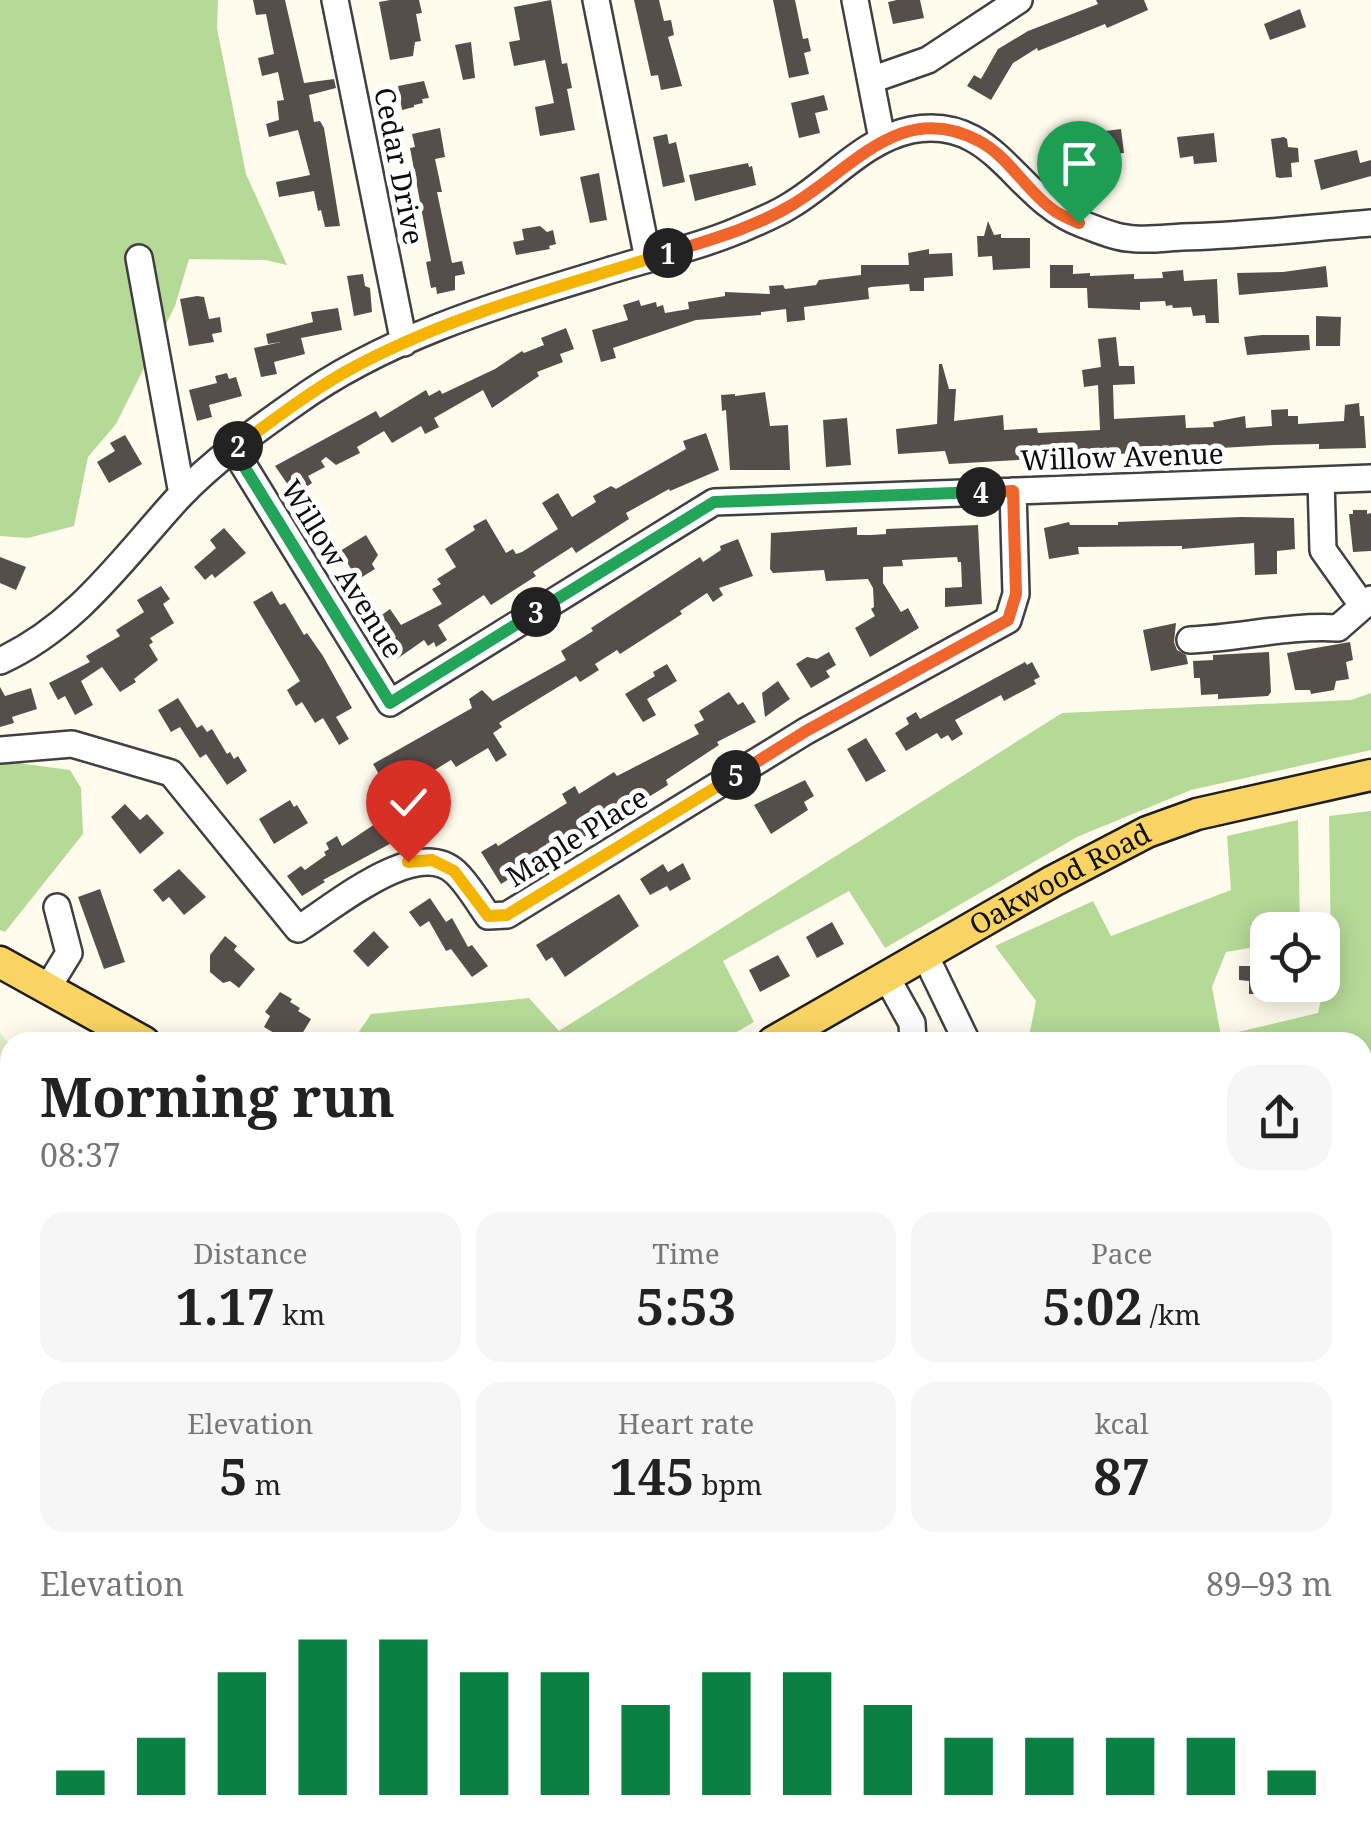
<!DOCTYPE html>
<meta charset="utf-8">
<style>
:root{--surface:#fff;--page:#f6f6f6;--text:#222;--muted:#767676;--accent:#0b8043}
body{margin:0;font-family:"Noto Serif",serif;background:var(--page);color:var(--text);height:100vh;display:flex;flex-direction:column;font-size:38px;white-space:nowrap}
*{box-sizing:border-box;margin:0}
p{font-size:32px;color:var(--muted)}
.icon{flex:none;width:55px;height:55px;fill:none;stroke:currentColor;stroke-width:2;stroke-linecap:round;stroke-linejoin:round}
.map{position:relative;flex:1;overflow:hidden}
.sheet{position:absolute;left:0px;top:1032px;width:1372px;height:812px;display:flex;flex-direction:column;background:var(--surface);border-radius:30px 30px 0 0;box-shadow:0 5px 25px #0003}
.sheet>*{flex:none}
.buttons{position:absolute;left:1250px;top:912px;display:grid;gap:20px}
.buttons a{display:grid;place-items:center;width:90px;height:90px;border-radius:20px;background:var(--surface);box-shadow:0 5px 25px #0003;font-size:50px}
.pin{position:absolute;display:grid;place-items:center;width:85px;height:85px;color:#fff;margin:-102px -42px;border-radius:50% 50% 50% 0;rotate:-45deg;box-shadow:0 0 10px #0007}
.pin .icon{rotate:45deg}
.km{position:absolute;width:50px;height:50px;margin:-25px;border-radius:50%;background:#222;color:#fff;font-size:28px;line-height:50px;text-align:center}
.round{display:grid;place-items:center;flex:none;width:105px;height:105px;border-radius:30px;background:var(--page)}
.overview{display:flex;align-items:center;justify-content:space-between;height:170px;padding:0 40px}
h1{font-size:55px;font-weight:700;line-height:75px}
.stats{display:grid;grid-template-columns:repeat(3,1fr);gap:15px;height:170px;padding:10px 40px}
.stats div{display:grid;align-content:center;border-radius:25px;background:var(--page);text-align:center}
.stats b{font-size:50px;font-weight:700}
.stats small{font-size:28px;font-weight:400}
.stats p{font-size:28px}
.chart{height:280px;padding:20px 40px}
.chart p{display:flex;justify-content:space-between}
.chart svg{width:100%;height:180px;margin-top:10px;stroke:var(--accent);stroke-width:6}
.map>svg:first-child{display:block}
.forest{fill:#b5da97}
.cemetery{fill:#d6e1bf}
.pitch{fill:#e3f0c9}
.building{fill:#564e4a}
.lines{fill:none;stroke-linecap:round;stroke-linejoin:round}
.minor-casing{stroke:#404040;stroke-width:30}
.major-casing{stroke:#1e1e1e;stroke-width:35}
.minor{stroke:#fff;stroke-width:25}
.major{stroke:#f9d464;stroke-width:30}
.split-1-casing{stroke:#fff;stroke-width:20}
.split-2-casing{stroke:#fff;stroke-width:20}
.split-3-casing{stroke:#fff;stroke-width:20}
.split-4-casing{stroke:#fff;stroke-width:20}
.split-5-casing{stroke:#fff;stroke-width:20}
.split-6-casing{stroke:#fff;stroke-width:20}
.split-1{stroke:#f0652b;stroke-width:12}
.split-2{stroke:#f5b400;stroke-width:12}
.split-3{stroke:#22a559;stroke-width:12}
.split-4{stroke:#22a559;stroke-width:12}
.split-5{stroke:#f0652b;stroke-width:12}
.split-6{stroke:#f5b400;stroke-width:12}
.labels{text-anchor:middle;stroke-width:10;stroke-linejoin:round;paint-order:stroke}
.street-label{font-size:28px;fill:#0d0d0d;stroke:#fff}
</style>
<div class="map">
<svg width="1371" height="1844" viewBox="0 0 1371 1844">
<rect width="100%" height="100%" fill="#fffcee"/>
<path class="forest" d="M0,0H218L217,28L246,174L287,265L265,260L189,259L175,306L116,424L88,457L74,526L28,538L0,536Z
M1371,693V750L1191,790L1077,837L885,948L849,891L723,961L754,1022L719,1042H352L371,1014L529,998L559,1031L1062,713L1351,700Z
M11,762L70,770L81,788L83,834L5,932L0,930V763Z
M1371,811V1668L1363,1674L1362,1042H1028L1036,1001L995,946L1093,901L1111,936L1231,890L1227,836L1298,820L1300,930H1268L1267,945L1226,952L1212,987L1221,1036L1318,1013L1331,955L1329,816Z
M905,1835H1119L1105,1844H909Z"/>
<path class="cemetery" d="M1371,1106V1308L1363,1292L1362,1135Z"/>
<path class="pitch" d="M0,1033L10,1045V1341L0,1350Z"/>
<path class="building" d="M253,0H285L304,83L334,79L336,88L309,95L314,122L320,121L324,128L340,226L325,227L321,210L318,211L314,191L279,197L276,182L310,175L298,130L269,137L266,124L279,120L277,101L284,100L278,72L262,76L258,58L274,54L266,14L256,15Z
M390,0H419L422,13L416,14L421,41L415,42L413,56L390,60L379,2Z
M551,0L562,64L567,63L572,88L567,89L575,130L540,136L535,107L554,103L545,60L514,66L509,42L520,40L514,7Z
M634,0H659L664,21L671,20L674,35L668,37L682,86L661,90L658,75L651,76Z
M773,0H795L803,39L808,38L811,51L804,53L809,74L789,78Z
M897,0H920L924,18L893,24L888,2Z
M1096,0H1144L1148,10L1107,28L1105,24L1038,51L1037,48L1013,63L991,100L967,86L974,75L981,79L998,49L1028,31L1098,4Z
M1300,9L1306,27L1270,40L1264,24Z
M471,42L475,78L463,80L455,45Z
M424,81L429,98L422,99L423,103L414,105V107L402,110L398,86Z
M824,95L828,110L815,113L820,133L799,138L791,103Z
M440,128L445,157L435,159L442,192H437L452,263L462,261L465,274L455,276V290L437,294L436,287L431,288L426,262L431,261L410,148L415,147L412,134Z
M1121,129L1124,153L1104,155L1105,167H1101V173L1077,175L1076,140L1099,138L1098,132Z
M1214,133L1217,162L1194,164L1193,156L1180,158L1177,137Z
M667,134L669,144L676,142L685,182L663,187L653,137Z
M1284,137L1287,139L1288,147L1298,148L1299,162L1291,163L1292,177L1280,178L1276,177L1271,139Z
M1357,150L1360,163L1371,160V176L1321,190L1314,160Z
M748,163L749,167L752,166L756,185L695,201L689,175Z
M599,173L607,220L590,223L580,177Z
M988,221L994,235L1001,234V238H1030V268L993,270L992,256L978,257L977,236H984Z
M540,226L547,232L553,230L556,244L549,246L550,249L516,255L513,242L524,240L522,229Z
M929,249V254L952,253L953,276L924,278V291H910L909,284L871,287L868,288L869,299L804,307L805,320L787,322L786,309L761,312V315L696,320L613,348L616,358L601,362L592,330L628,320L623,305L639,300L641,306L656,302L657,307L663,305L665,313L689,309L688,302L725,296V292L770,294L769,286L783,285L785,289L816,285L819,280L861,275V265H909L908,253Z
M1050,265H1073V274L1090,273V276L1134,274V279L1163,278L1162,272L1183,270L1184,281L1217,279L1219,323H1206L1205,315L1193,316L1191,307L1173,308L1172,305L1166,306L1165,301L1140,302V310L1088,308L1087,288H1050Z
M1326,266L1328,287L1239,295L1237,273L1283,272Z
M363,274L365,286L370,288L372,312L354,316L347,276Z
M197,296L204,297L209,319L220,317L222,332L212,334L214,342L189,346L180,299Z
M338,308L342,330L301,338L305,354L274,362L277,374L261,377L254,348L281,342L268,344L266,334L313,322L311,312Z
M1316,316L1341,317L1340,346H1316Z
M566,328L574,349L560,354L563,362L537,372L539,376L492,408L483,390L434,418L439,427L425,434L421,426L392,443L384,431L357,447L360,453L336,465L326,457L321,461L325,467L308,476L312,483L295,495L275,466L376,411L380,418L426,390L429,396L440,390L442,394L495,369L522,351L524,353L544,345L541,338Z
M1262,335H1309L1310,350L1247,355L1244,337Z
M1116,337L1119,366H1134L1135,384L1113,385L1114,419L1185,415L1186,428L1214,427L1213,422L1245,416L1246,428L1272,426L1271,410L1288,409V416H1298V424L1344,421L1345,405L1359,403L1360,416H1364L1366,448L1319,449V444L1273,445L949,464L945,451L898,454L896,429L937,424L939,364H942L949,389H956L954,421L1003,415L1004,430L1037,428L1038,433L1100,430L1098,385L1084,387L1082,370L1101,367L1098,339Z
M227,373L229,379L236,377L242,396L209,405L212,417L197,421L189,390L217,383L215,376Z
M765,392L770,426L788,425L790,470H730L726,410L722,411L721,395L735,394V396Z
M847,418L851,465L826,467L823,420Z
M706,433L719,470L670,491L669,489L626,513L629,519L576,553L572,547L533,572L536,576L491,605L484,595L438,625L447,640L436,647L434,642L428,646L424,640L397,659L372,622L390,609L401,625L442,604L432,589L441,584L437,579L456,567L445,549L475,530L473,526L486,519L506,553L513,549L516,554L522,552L558,529L542,503L558,493L572,517L596,502L593,496L611,486L616,489L686,449L683,441Z
M125,435L142,464L109,483L97,462L115,451L110,443Z
M1353,510H1367V514L1371,513V551L1353,552L1349,514H1353Z
M1241,517L1294,518L1295,549L1277,551V574L1255,575L1254,543L1182,549V546L1078,547L1079,554L1049,559L1044,528L1069,522L1070,525H1118V522Z
M978,525L982,604L945,607V588L962,587L961,562H958L957,557L902,560L903,566L883,567V583L901,612L908,608L919,628L870,657L855,628L875,616L871,609L874,607L873,588L868,579L826,581L824,570L773,573L770,569L771,533L857,527V535H871L886,534V529Z
M224,528L246,553L215,578L212,574L205,580L194,567L216,548L210,540Z
M366,535L378,555L372,564L375,569L362,577L358,570L353,572L340,551Z
M738,539L753,576L719,588L723,595L713,602L707,593L680,611L682,614L620,654L617,650L595,664L599,670L580,682L576,676L499,723L502,727L493,733L507,755L496,762L488,748L456,767L451,760L392,796L373,764L472,708L469,699L482,690L493,701L566,660L561,651L593,631L591,628L700,557L703,562L721,550L720,546Z
M0,557L26,567L16,590L0,583Z
M161,586L170,599L163,604L174,623L150,638L153,642L149,645L158,660L134,679L136,682L120,692L102,667L81,681L93,705L75,715L65,696L58,700L49,683L90,662L86,656L120,636L116,630L144,612L137,600Z
M272,591L280,605L285,603L304,635L307,633L323,656L352,708L336,717L349,739L339,745L323,718L315,723L302,702L296,706L287,690L300,681L253,602Z
M1176,623L1174,642L1177,650L1186,655L1188,664L1151,671L1143,630Z
M1350,642L1353,660L1346,662L1349,679L1336,681L1334,690L1311,694L1310,690H1295L1287,653Z
M829,652L836,665L826,671L830,677L811,688L796,664L807,657L817,659Z
M1269,652L1271,692L1268,696L1218,699V694L1201,695L1200,678H1194L1193,661L1213,660V655Z
M1025,662L1027,665L1032,662L1040,677L1034,680L1036,684L1004,701L1001,695L955,720L963,734L952,741L948,735L941,739L937,733L906,751L895,733L909,724L906,718L916,712L920,719Z
M667,664L677,681L647,699L656,715L643,722L625,694L655,676L653,672Z
M778,681L790,699L765,717L762,693Z
M0,687L5,696L31,688L37,709L12,717L14,723L0,727Z
M729,692L738,705L743,702L756,722L717,742L719,745L666,780L668,785L527,872L525,869L501,884L481,852L496,843L498,846L567,803L562,794L575,786L579,794L614,772L617,776L699,734L694,725L704,720L699,711Z
M178,698L197,728L202,725L207,732L212,729L227,754L230,752L234,759L238,756L247,771L227,785L206,754L200,758L180,727L171,732L158,710Z
M866,738L886,771L866,782L847,749Z
M805,780L814,796L804,802L808,810L771,834L754,805Z
M290,800L294,807L297,805L308,823L274,844L259,819Z
M125,804L140,820L147,814L164,833L140,854L111,817Z
M378,822L381,825L387,822L397,840L323,880L325,882L302,896L287,876L301,866L305,870L326,855L324,852L329,849L326,843L337,836L342,846Z
M683,863L691,879L670,891L667,886L650,895L640,879L663,864L668,872Z
M179,869L206,897L184,915L169,897L163,902L153,890Z
M100,889L125,962L104,969L78,897Z
M619,894L639,926L565,977L552,957L546,961L536,945Z
M430,898L446,922L452,918L468,947L472,945L488,966L472,977L451,949L446,951L429,921L420,927L409,912Z
M832,922L844,944L817,958L806,937Z
M374,931L389,947L368,967L353,951Z
M225,936L237,946L234,950L255,969L239,988L230,981L223,983L210,972V955Z
M778,955L790,976L760,992L749,970Z
M1239,966H1267L1268,994H1249V981L1239,980Z
M280,992L292,999L290,1002L300,1008L298,1011L311,1019L299,1039L288,1032L284,1039L264,1027L270,1016L265,1012Z"/>
<g class="lines">
<defs>
<path id="minor" d="M335,0L404,343
M596,0L648,259
M855,0L882,139
M871,80L928,60L1019,0
M139,258L182,494
M234,450L390,703L714,502L1371,478
M1321,480L1323,550L1362,605
M1190,640C1240,638 1288,625 1338,628L1371,599
M0,661C77,626 123,558 179,497C212,462 255,431 295,403C390,334 510,301 621,267C658,256 698,247 734,232C753,224 774,216 791,205C831,181 864,140 911,130C996,114 1014,199 1082,224C1096,229 1113,237 1127,238C1145,241 1164,238 1182,237C1245,236 1308,228 1371,223
M0,750L72,744L171,773L298,929C334,907 416,836 455,872C468,884 478,902 488,916L507,915L806,731L1008,620L1016,594L1013,491
M925,955L967,1042
M887,978L912,1023L913,1042
M47,989L69,953L57,907
M0,1482L10,1473
M518,1835L521,1844
M767,1835L770,1844
M98,1844L102,1842"/>
<g id="major">
<path d="M0,962L144,1042"/>
<path id="s1" d="M773,1042L1053,881L1147,832L1197,814L1371,775"/>
</g>
</defs>
<use href="#minor" class="minor-casing"/>
<use href="#major" class="major-casing"/>
<use href="#minor" class="minor"/>
<use href="#major" class="major"/>
</g>
<g class="lines">
<defs>
<path id="split-1" d="M668,253C709,240 753,228 790,206C852,170 900,99 979,141C1008,156 1026,190 1052,209C1059,215 1070,219 1079,223"/>
<path id="split-2" d="M238,446C273,420 307,394 345,372C446,316 559,287 668,253"/>
<path id="split-3" d="M238,446L234,450L390,703L536,612"/>
<path id="split-4" d="M536,612L714,502L981,492"/>
<path id="split-5" d="M736,775L806,731L1008,620L1016,594L1013,491L981,492"/>
<path id="split-6" d="M408,862L432,860L454,871L488,916L507,915L736,775"/>
</defs>
<use href="#split-1" class="split-1-casing"/>
<use href="#split-2" class="split-2-casing"/>
<use href="#split-3" class="split-3-casing"/>
<use href="#split-4" class="split-4-casing"/>
<use href="#split-5" class="split-5-casing"/>
<use href="#split-6" class="split-6-casing"/>
<use href="#split-1" class="split-1"/>
<use href="#split-2" class="split-2"/>
<use href="#split-3" class="split-3"/>
<use href="#split-4" class="split-4"/>
<use href="#split-5" class="split-5"/>
<use href="#split-6" class="split-6"/>
</g>
<g class="labels">
<g class="street-label">
<text transform="translate(399 166) rotate(79)" y="10">Cedar Drive</text>
<text transform="translate(1122 457) rotate(-2)" y="10">Willow Avenue</text>
<text transform="translate(342 569) rotate(58)" y="10">Willow Avenue</text>
<text transform="translate(577 837) rotate(-32)" y="10">Maple Place</text>
<text dy="10" stroke="none"><textPath href="#s1" startOffset="330">Oakwood Road</textPath></text>
</g>
</g>
</svg>
<div class="buttons">
<a><svg class="icon" aria-label="locate" viewBox="0 0 24 24"><circle cx="12" cy="12" r="6"/><path d="M12 2v4M12 18v4M2 12h4M18 12h4"/></svg></a>
</div>
<div class="pin" style="left:1079px;top:223px;background:#1e9e55"><svg class="icon" aria-label="arrive" viewBox="0 0 24 24"><path d="M6 21V4h12l-3 4 3 4H6"/></svg></div>
<div class="pin" style="left:408px;top:862px;background:#d93025"><svg class="icon" aria-label="check" viewBox="0 0 24 24"><path d="M5 12l5 5 9-10"/></svg></div>
<b class="km" style="left:668px;top:253px">1</b>
<b class="km" style="left:238px;top:446px">2</b>
<b class="km" style="left:536px;top:612px">3</b>
<b class="km" style="left:981px;top:492px">4</b>
<b class="km" style="left:736px;top:775px">5</b>
<section class="sheet">
<div class="overview"><div><h1>Morning run</h1><p>08:37</p></div><a class="round"><svg class="icon" aria-label="share" viewBox="0 0 24 24"><path d="M12 15V3M7 8l5-5 5 5M5 13v7h14v-7"/></svg></a></div>
<div class="stats">
<div><p>Distance</p><b>1.17<small> km</small></b></div>
<div><p>Time</p><b>5:53</b></div>
<div><p>Pace</p><b>5:02<small> /km</small></b></div>
</div>
<div class="stats">
<div><p>Elevation</p><b>5<small> m</small></b></div>
<div><p>Heart rate</p><b>145<small> bpm</small></b></div>
<div><p>kcal</p><b>87</b></div>
</div>
<div class="chart"><p><span>Elevation</span>89–93 m</p>
<svg viewBox="0 0 160 44" preserveAspectRatio="none"><path d="M5 44V38M15 44V30M25 44V14M35 44V6M45 44V6M55 44V14M65 44V14M75 44V22M85 44V14M95 44V14M105 44V22M115 44V30M125 44V30M135 44V30M145 44V30M155 44V38"/></svg>
</div>
</section>
</div>
